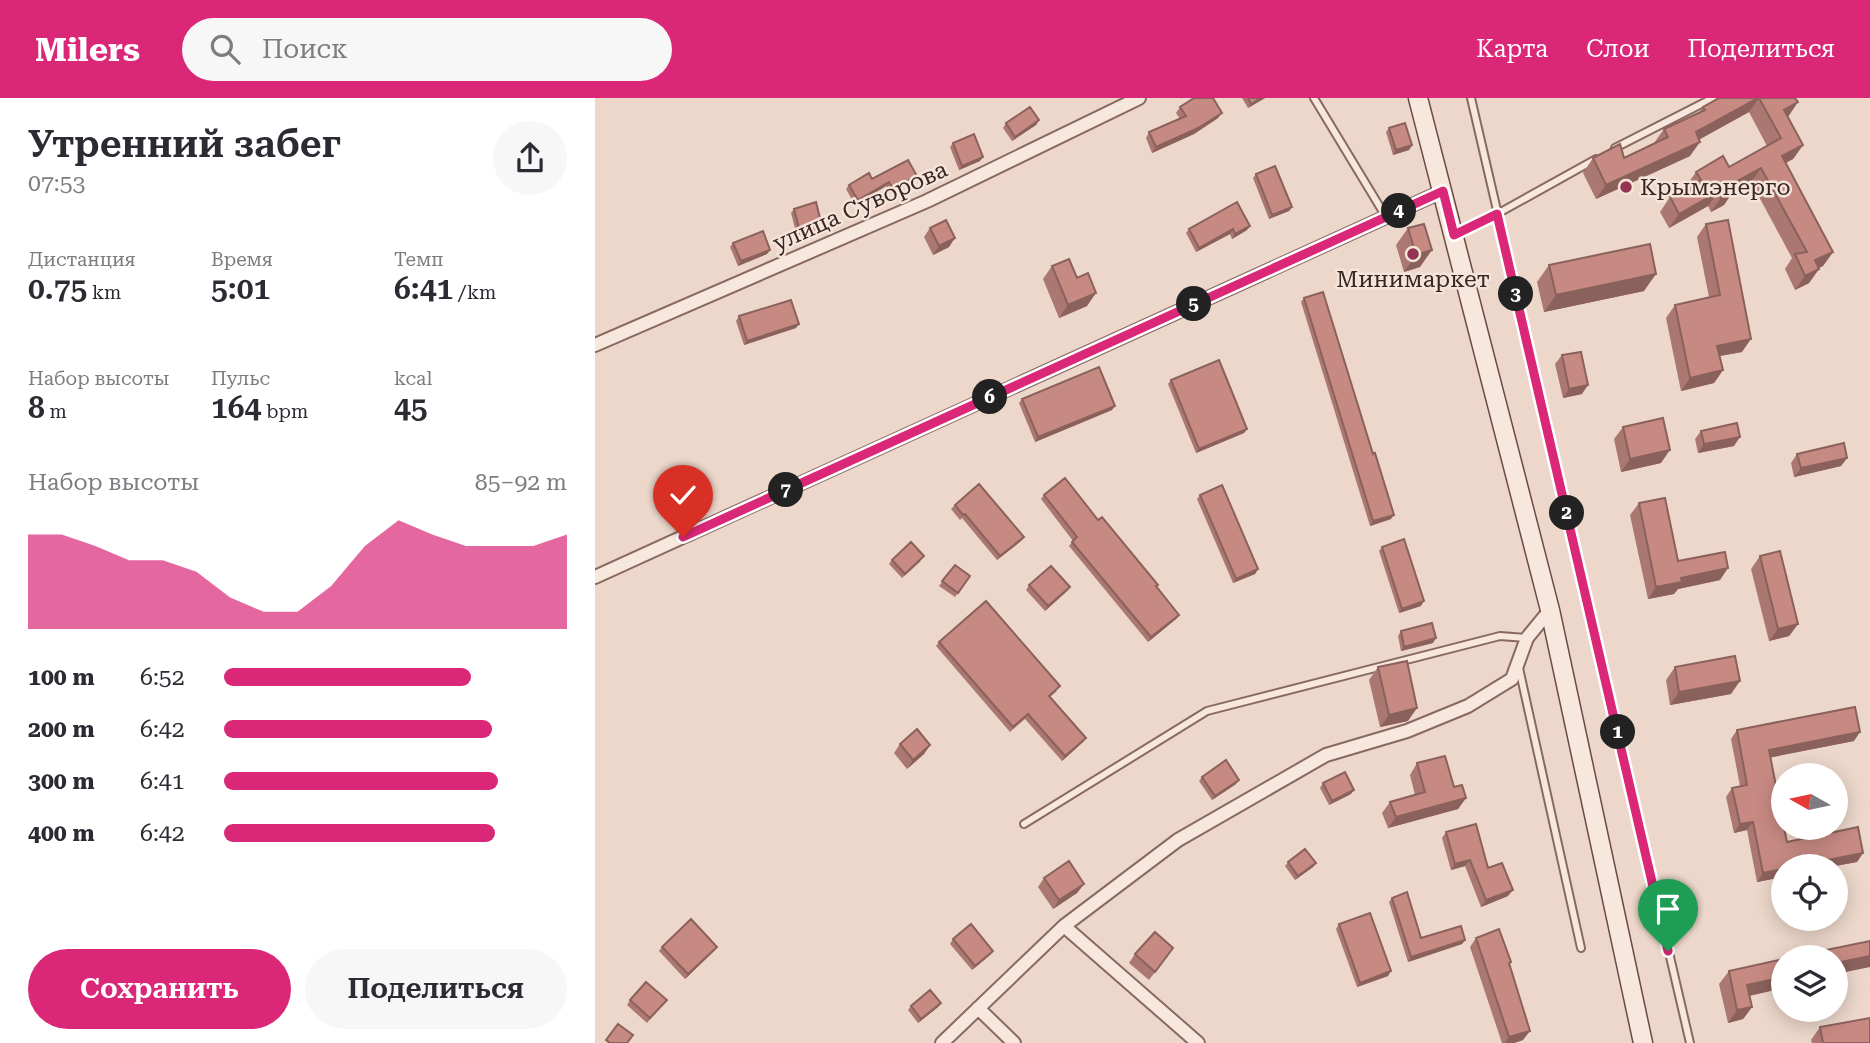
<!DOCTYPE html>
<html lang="ru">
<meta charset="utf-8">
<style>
:root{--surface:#fff;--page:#f7f7f7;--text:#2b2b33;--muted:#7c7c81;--accent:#db2777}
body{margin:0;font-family:"Roboto Serif",serif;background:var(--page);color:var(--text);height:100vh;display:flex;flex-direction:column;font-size:26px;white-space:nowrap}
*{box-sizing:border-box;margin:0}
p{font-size:23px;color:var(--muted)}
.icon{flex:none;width:38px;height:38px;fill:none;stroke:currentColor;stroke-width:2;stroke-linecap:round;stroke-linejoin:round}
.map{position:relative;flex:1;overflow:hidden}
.panel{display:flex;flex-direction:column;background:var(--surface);width:595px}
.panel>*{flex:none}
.needle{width:46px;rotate:279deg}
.buttons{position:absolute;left:1176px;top:665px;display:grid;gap:14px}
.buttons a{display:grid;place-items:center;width:77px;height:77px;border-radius:50%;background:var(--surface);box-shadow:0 4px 18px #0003;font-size:35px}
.pin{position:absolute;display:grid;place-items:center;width:60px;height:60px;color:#fff;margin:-72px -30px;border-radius:50% 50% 50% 0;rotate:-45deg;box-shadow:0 0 7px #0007}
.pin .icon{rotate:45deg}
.km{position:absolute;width:35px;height:35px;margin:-18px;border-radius:50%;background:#222;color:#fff;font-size:19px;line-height:35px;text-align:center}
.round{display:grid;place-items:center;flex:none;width:74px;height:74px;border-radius:37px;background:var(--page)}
.head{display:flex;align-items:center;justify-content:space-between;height:119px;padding:0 28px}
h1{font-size:38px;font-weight:600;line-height:52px}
.stats{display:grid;grid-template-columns:repeat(3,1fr);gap:10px;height:119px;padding:7px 28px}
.stats div{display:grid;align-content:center}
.stats b{font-size:30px;font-weight:600}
.stats small{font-size:19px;font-weight:400}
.stats p{font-size:19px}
.chart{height:196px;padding:14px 28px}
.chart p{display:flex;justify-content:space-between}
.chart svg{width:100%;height:126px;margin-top:7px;fill:var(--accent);opacity:.7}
.button{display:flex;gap:14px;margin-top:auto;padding:14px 28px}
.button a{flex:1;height:80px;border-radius:42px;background:var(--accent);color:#fff;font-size:28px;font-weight:600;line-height:80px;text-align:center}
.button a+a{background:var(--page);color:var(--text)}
ul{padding:0 28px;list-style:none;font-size:23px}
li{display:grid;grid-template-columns:112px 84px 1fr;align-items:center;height:52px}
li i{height:18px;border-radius:9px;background:var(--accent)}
header{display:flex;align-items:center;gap:42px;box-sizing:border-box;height:98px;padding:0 35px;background:var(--accent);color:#fff}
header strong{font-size:33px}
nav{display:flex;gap:38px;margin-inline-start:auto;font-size:24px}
.search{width:490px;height:63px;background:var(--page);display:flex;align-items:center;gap:18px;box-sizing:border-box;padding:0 24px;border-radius:38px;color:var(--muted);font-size:26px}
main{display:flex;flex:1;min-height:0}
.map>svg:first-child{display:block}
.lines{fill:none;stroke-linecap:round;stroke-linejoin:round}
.service-casing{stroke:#886960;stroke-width:10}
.minor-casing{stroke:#886960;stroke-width:16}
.secondary-casing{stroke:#6a4a43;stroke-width:21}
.service{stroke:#f7e7dd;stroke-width:6}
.minor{stroke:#f7e7dd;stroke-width:12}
.secondary{stroke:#f7e7dd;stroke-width:18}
.wall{fill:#ab7771}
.shaded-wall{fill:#8b615c}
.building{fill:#c78a83;stroke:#8b615c;stroke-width:2}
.route-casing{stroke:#fff;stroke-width:14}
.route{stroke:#db2777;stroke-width:9}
.poi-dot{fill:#923452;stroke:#f4e4d9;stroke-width:2.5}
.labels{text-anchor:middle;stroke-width:5;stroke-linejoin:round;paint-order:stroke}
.poi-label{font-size:23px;fill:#392622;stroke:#f4e4d9;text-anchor:start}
.street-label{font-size:23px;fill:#392622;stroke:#f4e4d9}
</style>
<header>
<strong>Milers</strong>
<div class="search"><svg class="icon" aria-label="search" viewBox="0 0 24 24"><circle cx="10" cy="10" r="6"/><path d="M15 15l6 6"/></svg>Поиск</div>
<nav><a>Карта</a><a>Слои</a><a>Поделиться</a></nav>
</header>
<main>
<section class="panel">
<div class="head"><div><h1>Утренний забег</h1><p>07:53</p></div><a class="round"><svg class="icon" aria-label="share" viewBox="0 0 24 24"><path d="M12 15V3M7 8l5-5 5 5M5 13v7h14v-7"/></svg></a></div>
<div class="stats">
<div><p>Дистанция</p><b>0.75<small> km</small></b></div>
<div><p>Время</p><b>5:01</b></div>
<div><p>Темп</p><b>6:41<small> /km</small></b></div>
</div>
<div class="stats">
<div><p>Набор высоты</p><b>8<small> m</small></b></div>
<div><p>Пульс</p><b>164<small> bpm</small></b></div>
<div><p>kcal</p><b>45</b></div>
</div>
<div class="chart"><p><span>Набор высоты</span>85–92 m</p>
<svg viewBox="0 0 160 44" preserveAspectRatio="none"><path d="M0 44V11L10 11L20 15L30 20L40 20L50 24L60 33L70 38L80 38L90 29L100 15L110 6L120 11L130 15L140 15L150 15L160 11V44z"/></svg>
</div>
<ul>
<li><b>100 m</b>6:52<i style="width:72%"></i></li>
<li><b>200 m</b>6:42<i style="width:78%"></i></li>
<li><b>300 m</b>6:41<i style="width:80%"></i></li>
<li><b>400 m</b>6:42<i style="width:79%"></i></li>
</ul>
<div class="button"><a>Сохранить</a><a>Поделиться</a></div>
</section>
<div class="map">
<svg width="1275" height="945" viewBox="0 0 1275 945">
<rect width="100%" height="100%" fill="#ecd7ca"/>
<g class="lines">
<defs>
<path id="service" d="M719,0L791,119
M876,0L1095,945
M1020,50L1118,0
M860,136L902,116L1001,61
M924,570L986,850
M429,726L612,613L905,538L932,540"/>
<path id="minor" d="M0,247L332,103L544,0
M0,479L848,93
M469,828L603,945
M383,910L419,945
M347,945L469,828L583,742L731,657L812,633L873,608L917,581L932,540L955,512"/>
<path id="secondary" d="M823,0L955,512L1048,945"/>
</defs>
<use href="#service" class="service-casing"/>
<use href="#minor" class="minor-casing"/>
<use href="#secondary" class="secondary-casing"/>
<use href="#service" class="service"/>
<use href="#minor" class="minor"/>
<use href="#secondary" class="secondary"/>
</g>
<path class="wall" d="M647,0H670L653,10Z
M1124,0H1200L1193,19L1208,47L1198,61L1191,65L1238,154L1228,168L1224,170V171L1214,185L1200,192L1190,171L1197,160L1156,84L1137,95L1129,107L1116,114L1113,108L1074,130L1065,114L1075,99L1092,90L1091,88L1101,74L1134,69L1172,48L1154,14L1104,41L1095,58L1001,101L988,75L998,60H1029L1059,45L1069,31L1104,15L1108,9Z
M585,9L623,20L599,36L557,55L551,40L554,34L585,21L581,15Z
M444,22L441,27L417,43L408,30L411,25Z
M794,30L817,47L814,52L798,57L791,34Z
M358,45L385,63L364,72L355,49Z
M661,76L697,109L694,113L674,121L658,80Z
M277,81L319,83L295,95L291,88L260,107L251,91L254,87Z
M199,111L227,128L224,132L202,138L196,115Z
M1111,126L1147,254L1125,258L1128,272L1119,285L1086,293L1071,220L1080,207L1114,199L1102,139Z
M335,130L354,149L338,157L329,139Z
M813,130L825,169L809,174L801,147Z
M594,131L652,132L637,141L635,136L601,154L591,135Z
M138,145L175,152L172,156L143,168L135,149Z
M954,167L1049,193L949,214L942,184Z
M457,168L492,208L464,220L448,181Z
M709,200L796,421L775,428L706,204Z
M144,218L201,230L149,247L141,223Z
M967,257L987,296L968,300L960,266Z
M576,282L652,331L649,335L601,355L573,286Z
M427,301L517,312L440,344L424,305Z
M1028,329L1066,365L1026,374L1019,341Z
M1106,333L1139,348L1103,355L1100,341Z
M1202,356L1252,360L1246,368L1199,379L1196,365Z
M449,397L503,422L561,488L584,517L581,521L553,544L474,448L478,443L446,401Z
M605,397L663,471L660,476L638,485L602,401Z
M1044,405L1083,463L1125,482L1083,491L1079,496L1053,501L1035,417Z
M360,407L429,439L426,443L402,462L367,420L365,422L356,411Z
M787,449L826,508L804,515L784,453Z
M1165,458L1203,526L1194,538L1174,543L1156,471Z
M297,462L326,463L307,480L294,466Z
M360,467L375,478L360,499L344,488Z
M434,487L475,489L472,493L450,513L431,492Z
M806,533L838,545L806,553L803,538Z
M344,544L462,593L455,599L491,640L488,644L467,663L430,621L415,634L341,548Z
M783,569L813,623L785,629L774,582Z
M1080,569L1136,596L1075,607L1071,582Z
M1142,632L1259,643L1175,659L1192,744L1268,755L1262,764L1240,768H1188V779L1162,784L1152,732L1139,735L1131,699L1137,690L1145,688L1136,641Z
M305,646L335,647L329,656L312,671L299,655Z
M822,665L859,689L871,700L863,711L793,730L787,715L795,704L820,697L815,677Z
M607,679L641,686L617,702L604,683Z
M728,685L756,696L734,707L725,690Z
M851,734L893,770L913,798L886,809L870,768L856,772L847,740Z
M693,764L721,765L718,769L700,782L690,768Z
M449,780L489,786L482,795L458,811L443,789Z
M797,800L826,840L870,842L867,846L813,864L794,804Z
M744,826L793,878L762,889L741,831Z
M881,840L916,864L914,867L928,942L919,945H907L875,849Z
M358,841L395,857L377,872L355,846Z
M67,849H122L119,853L90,881L64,853Z
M578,850L554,882L534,865L540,856Z
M1188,861V890L1155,898L1157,909L1148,921L1133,925L1124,886L1134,873Z
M35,902H72L52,925L32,907Z
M316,908L343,909L323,925L313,912Z
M1225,929L1275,945H1217L1216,942Z"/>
<path class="shaded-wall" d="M666,0H670L653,10L656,6Z
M1164,0L1154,14L1091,49L1101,34Z
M1203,4L1193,19L1189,12Z
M627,15L623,20L599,36L557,55L561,49Z
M444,22L441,27L417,43L420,39Z
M1105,44L1095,58L1001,101L1011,87Z
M817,47L814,52L798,57L801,52Z
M1208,47L1198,61L1177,72L1187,58Z
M388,59L385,63L364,72L367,68Z
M1166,70L1156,84L1137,95L1129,107L1116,114L1135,87Z
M322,78L319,83L295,95L298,91Z
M294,84L291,88L260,107L263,102Z
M1123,94L1113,108L1074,130L1084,116Z
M697,109L694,113L674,121L677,117Z
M227,128L224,132L202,138L205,134Z
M655,128L652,132L637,141L640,136Z
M638,131L635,136L601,154L604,150Z
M360,140L354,149L338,157L344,148Z
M175,152L172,156L143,168L146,163Z
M837,152L825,169L809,174L821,157Z
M1238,154L1228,168L1210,177L1220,162Z
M1224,171L1214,185L1200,192L1210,178Z
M1061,176L1049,193L949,214L961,197Z
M501,195L492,208L464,220L473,207Z
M204,226L201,230L149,247L152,243Z
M1156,241L1147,254L1113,260L1122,248Z
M1128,272L1119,285L1086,293L1095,280Z
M993,287L987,296L968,300L974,291Z
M520,308L517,312L440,344L443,339Z
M652,331L649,335L601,355L604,351Z
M1145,339L1139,348L1103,355L1109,346Z
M1075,352L1066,365L1026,374L1035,361Z
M1252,360L1246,368L1199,379L1206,370Z
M799,417L796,421L775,428L778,423Z
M429,439L426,443L402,462L405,458Z
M1133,470L1125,482L1083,491L1079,496L1053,501L1061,489L1086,480Z
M663,471L660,476L638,485L641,481Z
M475,489L472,493L450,513L453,508Z
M829,503L826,508L804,515L807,511Z
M584,517L581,521L553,544L556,539Z
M1203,526L1194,538L1174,543L1183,531Z
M841,540L838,545L806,553L809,549Z
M1145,583L1136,596L1075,607L1084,594Z
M822,610L813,623L785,629L794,617Z
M1265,634L1259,643L1168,661L1174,652Z
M491,640L488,644L467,663L470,658Z
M335,647L329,656L312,671L318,662Z
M644,682L641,686L617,702L620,698Z
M759,692L756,696L734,707L737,703Z
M871,700L863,711L793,730L801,719Z
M1158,724L1152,732L1139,735L1145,726Z
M1268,755L1262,764L1240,768H1203Z
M875,762L870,768L856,772L860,766Z
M721,765L718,769L700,782L703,778Z
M1188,771V779L1162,784L1168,775Z
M489,786L482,795L458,811L464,802Z
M918,792L913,798L886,809L891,802Z
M870,842L867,846L813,864L816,859Z
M122,849L119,853L90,881L93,876Z
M398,853L395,857L377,872L380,868Z
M1275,858V869L1241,876V865Z
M796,873L793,878L762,889L765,885Z
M1188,879V890L1143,900L1152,887Z
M346,905L343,909L323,925L326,921Z
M1157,909L1148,921L1133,925L1142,912Z
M935,933L928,942L919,945H910L914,939Z"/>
<path class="building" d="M599,0H618L627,15L603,30L561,49L554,34L591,18L585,9Z
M653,0H666L656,6Z
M1124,0H1163L1101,34L1105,44L1011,87L998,60L1025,46L1029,60L1073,39L1069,31L1110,12L1108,9Z
M1164,0H1200L1203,4L1189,12L1208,47L1187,58L1238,154L1220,162L1224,171L1210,178L1200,156L1212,154L1166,70L1135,87L1139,93L1126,100L1123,94L1084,116L1075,99L1106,82L1101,74L1128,58L1134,69L1186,40Z
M435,9L444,22L420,39L411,25Z
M810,25L817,47L801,52L794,30Z
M379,36L388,59L367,68L358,45Z
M313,62L322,78L298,91L294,84L263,102L254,87L274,75L277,81Z
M680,68L697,109L677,117L661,76Z
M221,104L227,128L205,134L199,111Z
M642,104L655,128L640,136L638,131L604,150L594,131Z
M351,122L360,140L344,148L335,130Z
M1133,122L1156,241L1122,248L1128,272L1095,280L1080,207L1125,197L1111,126Z
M829,126L837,152L821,157L813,130Z
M168,133L175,152L146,163L138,145Z
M1055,146L1061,176L961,197L954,167Z
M474,161L482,180L493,175L501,195L473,207L457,168Z
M728,194L778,356L780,355L799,417L778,423L709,200Z
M196,202L204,226L152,243L144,218Z
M986,254L993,287L974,291L967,257Z
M624,262L652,331L604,351L576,282Z
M504,269L520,308L443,339L427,301Z
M1068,320L1075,352L1035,361L1028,329Z
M1142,325L1145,339L1109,346L1106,333Z
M1249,345L1252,360L1206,370L1202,356Z
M470,380L503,422L507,419L563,487L561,488L584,517L556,539L477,444L482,439L449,397Z
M384,386L429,439L405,458L370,416L368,417L360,407Z
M627,387L663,471L641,481L605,397Z
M1070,400L1083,463L1130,454L1133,470L1086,480L1087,484L1061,489L1044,405Z
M809,441L829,503L807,511L787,449Z
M316,444L329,458L310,476L297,462Z
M1185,453L1203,526L1183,531L1165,458Z
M360,467L375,478L363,495L347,483Z
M456,468L475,489L453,508L434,487Z
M391,503L465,588L454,598L491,640L470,658L433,616L418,629L344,544Z
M837,525L841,540L809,549L806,533Z
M1140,558L1145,583L1084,594L1080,569Z
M812,563L822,610L794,617L783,569Z
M1260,609L1265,634L1174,652L1188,724V730H1189L1192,744L1263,729L1268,755L1203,768H1188V771L1168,775L1158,724L1145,726L1137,690L1152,687L1142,632Z
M322,631L335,647L318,662L305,646Z
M850,658L859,689L867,687L871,700L801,719L795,704L830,694L822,665Z
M631,662L644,682L620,698L607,679Z
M750,674L759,692L737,703L728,685Z
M881,726L893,770L907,765L918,792L891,802L875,762L860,766L851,734Z
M710,751L721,765L703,778L693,764Z
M474,763L489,786L464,802L449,780Z
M812,794L826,840L866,828L870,842L816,859L797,800Z
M775,815L796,873L765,885L744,826Z
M96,821L122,849L93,876L67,849Z
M376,826L398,853L380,868L358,841Z
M904,831L916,864L914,865L935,933L914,939L881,840Z
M560,834L578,850L560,874L540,856Z
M1275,843V858L1241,865V859H1197Z
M1188,861V879L1152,887L1157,909L1142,912L1134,873Z
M51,884L72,902L55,920L35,902Z
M335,892L346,905L326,921L316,908Z
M1275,920V945H1228L1225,929Z
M23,926L38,937L32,945H15L11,942Z"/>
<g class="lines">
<defs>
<path id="route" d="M88,439L848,93L859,137L902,116L1073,853"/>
</defs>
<use href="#route" class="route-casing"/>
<use href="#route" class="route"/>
</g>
<g class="poi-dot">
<circle cx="1031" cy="89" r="7"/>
<circle cx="818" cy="156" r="7"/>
</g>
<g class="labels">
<g class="poi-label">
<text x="1045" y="97">Крымэнерго</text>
<text x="818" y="189" text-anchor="middle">Минимаркет</text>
</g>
<g class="street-label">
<text transform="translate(265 108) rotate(-24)" y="8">улица Суворова</text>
</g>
</g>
</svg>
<div class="buttons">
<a><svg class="needle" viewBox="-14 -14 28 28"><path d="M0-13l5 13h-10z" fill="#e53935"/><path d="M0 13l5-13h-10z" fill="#7c7c81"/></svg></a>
<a><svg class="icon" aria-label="locate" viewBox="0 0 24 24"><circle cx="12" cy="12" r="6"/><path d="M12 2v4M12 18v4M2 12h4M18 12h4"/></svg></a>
<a><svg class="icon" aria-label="layers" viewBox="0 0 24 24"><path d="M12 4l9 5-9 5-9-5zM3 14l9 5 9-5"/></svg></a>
</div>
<div class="pin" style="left:1073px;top:853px;background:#1e9e55"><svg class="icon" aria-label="arrive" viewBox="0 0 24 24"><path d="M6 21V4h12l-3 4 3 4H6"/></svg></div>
<div class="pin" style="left:88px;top:439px;background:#d93025"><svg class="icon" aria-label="check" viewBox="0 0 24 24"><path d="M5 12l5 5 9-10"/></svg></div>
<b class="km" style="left:1023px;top:634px">1</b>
<b class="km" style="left:972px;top:415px">2</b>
<b class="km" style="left:921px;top:196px">3</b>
<b class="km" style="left:804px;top:113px">4</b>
<b class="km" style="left:599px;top:206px">5</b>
<b class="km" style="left:395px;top:299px">6</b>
<b class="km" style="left:191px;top:392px">7</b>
</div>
</main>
